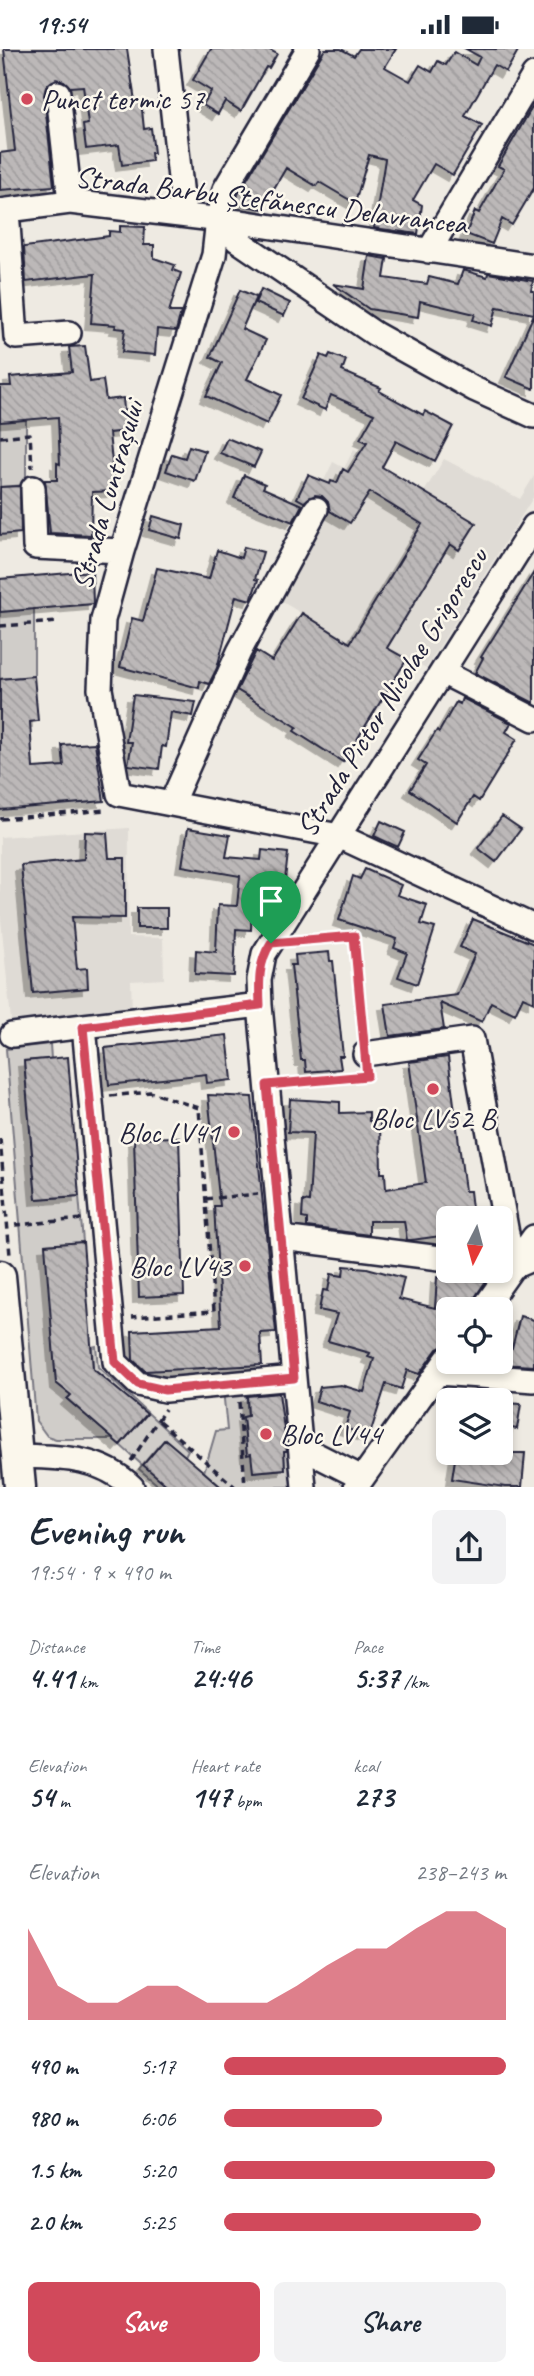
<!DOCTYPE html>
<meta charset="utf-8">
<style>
:root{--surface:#fff;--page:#f2f2f3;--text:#1f2937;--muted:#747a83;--accent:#d1495b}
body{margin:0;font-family:Caveat,sans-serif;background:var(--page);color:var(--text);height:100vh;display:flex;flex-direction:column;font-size:26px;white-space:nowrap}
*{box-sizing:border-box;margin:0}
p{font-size:23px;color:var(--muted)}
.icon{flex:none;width:38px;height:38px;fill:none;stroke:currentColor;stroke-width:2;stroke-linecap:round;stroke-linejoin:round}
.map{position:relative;height:1438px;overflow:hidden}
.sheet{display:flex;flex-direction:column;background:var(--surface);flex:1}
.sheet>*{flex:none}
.needle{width:46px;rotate:186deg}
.fabs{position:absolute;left:436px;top:1157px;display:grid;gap:14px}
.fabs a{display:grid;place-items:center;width:77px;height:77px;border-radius:10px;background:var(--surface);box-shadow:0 4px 10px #0003;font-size:35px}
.pin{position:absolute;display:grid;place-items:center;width:60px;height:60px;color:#fff;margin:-72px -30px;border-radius:50% 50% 50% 0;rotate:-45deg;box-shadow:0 0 7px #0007}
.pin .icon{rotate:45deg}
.round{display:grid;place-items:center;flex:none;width:74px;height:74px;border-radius:10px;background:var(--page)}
.overview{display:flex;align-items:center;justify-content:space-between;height:119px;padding:0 28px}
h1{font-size:38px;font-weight:700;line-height:52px}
.stats{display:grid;grid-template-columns:repeat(3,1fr);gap:10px;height:119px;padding:7px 28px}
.stats div{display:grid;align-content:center}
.stats b{font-size:30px;font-weight:700}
.stats small{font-size:19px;font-weight:400}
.stats p{font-size:19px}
.chart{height:196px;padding:14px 28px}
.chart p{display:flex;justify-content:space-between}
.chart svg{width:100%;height:126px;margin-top:7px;fill:var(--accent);opacity:.7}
.cta{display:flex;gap:14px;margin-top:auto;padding:14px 28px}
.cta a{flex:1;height:80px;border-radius:10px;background:var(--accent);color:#fff;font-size:28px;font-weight:700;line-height:80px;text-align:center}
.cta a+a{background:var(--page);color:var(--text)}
ul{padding:0 28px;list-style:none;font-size:23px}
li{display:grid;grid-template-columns:112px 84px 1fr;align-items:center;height:52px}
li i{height:18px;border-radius:9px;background:var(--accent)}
.status{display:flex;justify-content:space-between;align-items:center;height:49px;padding:0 35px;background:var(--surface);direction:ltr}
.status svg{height:19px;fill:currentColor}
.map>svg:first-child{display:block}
.built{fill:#dfdbd5}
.green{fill:#d0cdc9;stroke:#797882;stroke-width:2}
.building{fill:url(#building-back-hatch);stroke:#22223b;stroke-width:2;filter:url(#shadow)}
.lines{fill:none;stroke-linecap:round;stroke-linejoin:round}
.minor-casing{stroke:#22223b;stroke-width:28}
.major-casing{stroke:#22223b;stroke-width:35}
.path{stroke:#22223b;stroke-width:3.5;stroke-dasharray:7 5;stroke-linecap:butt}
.minor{stroke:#fbf7ec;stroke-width:23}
.major{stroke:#fbf7ec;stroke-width:30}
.route-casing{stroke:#fff;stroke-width:14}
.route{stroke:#d1495b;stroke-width:9}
.poi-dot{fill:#d1495b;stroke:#fbf7ec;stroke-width:2.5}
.labels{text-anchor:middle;stroke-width:5;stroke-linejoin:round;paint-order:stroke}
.poi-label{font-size:30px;fill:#22223b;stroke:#fbf7ec;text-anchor:start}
.street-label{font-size:30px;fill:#22223b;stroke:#fbf7ec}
</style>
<div class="status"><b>19:54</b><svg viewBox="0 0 49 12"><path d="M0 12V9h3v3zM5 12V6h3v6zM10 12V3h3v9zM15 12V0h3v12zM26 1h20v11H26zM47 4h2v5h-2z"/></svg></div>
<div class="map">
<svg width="534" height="1438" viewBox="0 0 534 1438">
<defs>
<pattern id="building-back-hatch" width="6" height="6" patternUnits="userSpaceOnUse" patternTransform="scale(1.75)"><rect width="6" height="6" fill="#bcb8b8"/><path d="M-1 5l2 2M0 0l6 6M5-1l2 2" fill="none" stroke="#a19e9f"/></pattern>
<filter id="shadow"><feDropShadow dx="-6" dy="6" stdDeviation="0" flood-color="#0004"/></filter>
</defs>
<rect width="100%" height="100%" fill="#eeeae2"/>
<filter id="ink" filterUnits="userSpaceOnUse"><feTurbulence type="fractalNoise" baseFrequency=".0143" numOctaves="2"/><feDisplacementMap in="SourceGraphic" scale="14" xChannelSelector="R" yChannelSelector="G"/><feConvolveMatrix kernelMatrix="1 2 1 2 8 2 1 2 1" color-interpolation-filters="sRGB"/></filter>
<g filter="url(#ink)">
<path class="built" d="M354,400L424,443L444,410L520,450L534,427V447L426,619L380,595L372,607L276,549L313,454L333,413L344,419Z
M129,779L128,888L163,889L164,930L131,932L132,963L11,971L0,861V788Z"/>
<path class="green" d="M26,371V436L0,438V373Z
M34,560V627L0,630V563Z
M50,995L51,1010L24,1012L36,1150L79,1147L83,1193L46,1196L56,1334L71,1346L68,1351L114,1390H56L47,1387L36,1372L6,1000Z
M96,1297L98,1318L188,1401L169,1438H160L139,1420L142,1416L120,1396L146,1365L93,1320L92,1298Z
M223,1340L246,1345L248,1367L243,1368L247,1405H252L254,1423L285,1420L284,1402H289L292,1438H221L204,1423L216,1382L227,1381Z"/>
<path class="building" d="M4,0H127L135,52L141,51L144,80L151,79L154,104H151L152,112L122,116L119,96L86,100L83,76L88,75L83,37L70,38L64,32L56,30L46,38L44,46L54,137L0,141V104L15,102Z
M211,0H268L277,5L269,19L266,18L241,62L225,52L218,65L203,56L211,42L193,31Z
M325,0H341L354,7L359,0H396L385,18L410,32L420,16L432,23L438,12L446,16L454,3L476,16L480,8L466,0H519L506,23L494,16L465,67L482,76L453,126L434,115L413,151L422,156L418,185L374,179L385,110L369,106L355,154L319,133L316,137L286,119L262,160L236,155L238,145Z
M534,55V139L512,176L502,170L492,195L466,185L475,162L479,164L504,120L498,117Z
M120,177L145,178L144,196H154V209L175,216L173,221L181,224L169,263H181L176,282L157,280L155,306L122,303L125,280L115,279L116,276L91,274L95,225L26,233L24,198L109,187V182L120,183Z
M369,207L387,210L384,229L427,235L429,228L458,235L463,221L487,228L488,224L533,232L531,242H534V340L506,328L534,265L497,258L492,277L473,271L475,265L420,252L418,268L369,260L333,235L364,240Z
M261,240L290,254L284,267L255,254Z
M240,241L256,248L242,280L266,291L247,330L281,346L267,375L206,347L222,314L210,308Z
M85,297L90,333L103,331L106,351L123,349L126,382L109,384L115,442L92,443L91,486L50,484L45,431H57V414L60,415L58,368L0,373V337H11L10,328L72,323L69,298Z
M330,305L346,311L342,322L381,339L379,342L423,366L425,362L453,377L435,412L396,392L382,418L476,474L459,501L450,495L387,599L407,610L343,713L294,682L297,678L237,641L256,602L272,612L302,564L350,594L422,475L370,443L350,474L330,462L328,453L322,447L315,446L304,453L297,449L308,426L330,435L331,432L337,434L343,420L348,423L367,393L360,390L374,365L331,346L325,361L301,350L321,306L328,309Z
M227,389L261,403L254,418L220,404Z
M189,397L205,402L195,432L166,422L172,405L185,409Z
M244,426L265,435L263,439L302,456L293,473L234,449Z
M20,437L21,484L0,486V438Z
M153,467L184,476L181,490L149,481Z
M244,498L263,503L255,530L258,531L251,551L236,547L217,619L209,635L200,632L199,639L120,618L132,569L143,572L157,519L209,530L217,501L241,509Z
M92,522L93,555L0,563V530Z
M534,523V654L475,624L483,609L481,608Z
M34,627L38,672L30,673L33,719L64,717L62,696L95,694L104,752L0,761V630Z
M133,646L196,653L193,667L171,663L166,698L162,697L159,720L128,716L132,693H126Z
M462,649L511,674L506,683L517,690L479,752L473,748L457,773L410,741L426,716L418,711L437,681L439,683L456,653L460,655Z
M502,767L521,780L496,813L478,799Z
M381,772L405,783L398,798L374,787Z
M188,779L230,786L226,808L261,811L262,801L288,804L285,831H279L277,846L265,844L264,851L252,850L251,881L236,880L234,927L195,925L196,901L216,903L218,856L237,857L240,827L182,817Z
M85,783L107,784L109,809H125V869L72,868L77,920L87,919L88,939L33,944L21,816L84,810Z
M365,820L401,836L397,846L427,856L421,875L435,879L417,935L398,928L407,904L394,899L397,890L339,871L353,827L360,830Z
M137,859H167V879H137Z
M473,870L534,895V953L523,948L515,965L491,953L482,973L440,954L444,980L390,987L385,955L457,946L475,905L460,898Z
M329,903L330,912H333L343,1007H339L341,1020L306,1023L305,1011H301L291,916H296L295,906Z
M227,986L232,1031L207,1034L206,1025L109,1036L105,999Z
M68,1008L79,1147L36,1150L24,1012Z
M448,1008L465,1142H470L473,1169H448V1186L412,1191H407L404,1172H369V1186L307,1178V1170L302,1169L303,1152L309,1153L313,1084L288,1083L290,1050L340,1053V1064L369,1063V1072H380L381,1124H385L386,1140L426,1134L409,1013Z
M208,1046L252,1048L276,1283L260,1284L262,1316L145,1322L133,1311L132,1282L221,1277L214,1157H220Z
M179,1088L184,1246L139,1248L134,1089Z
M83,1193L93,1320L147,1365L120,1396L67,1350L71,1346L56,1334L45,1196Z
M344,1217L367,1219L404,1229L399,1250L435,1259L437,1228L486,1232L467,1260H440L448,1262V1295L437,1300L419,1325L407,1321L401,1340L386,1335L371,1382L367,1381L365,1386L345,1379L350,1363L316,1352L320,1338L341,1336L364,1343L374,1310L368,1308L370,1304L328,1292L337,1265L319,1261L323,1241L328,1242L331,1225L343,1227Z
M520,1267L534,1271V1317L500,1315V1298L512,1299Z
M279,1344L287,1402H284L285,1420L253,1423L251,1405L247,1406L243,1368L248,1367L247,1347Z
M505,1354L521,1355L517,1380L500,1377V1359L504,1360Z
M165,1390L204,1423L221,1438H169L143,1416Z
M456,1404H525L522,1438H505L452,1430Z"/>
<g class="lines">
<defs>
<path id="minor" d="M166,0L184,166
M308,0L225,140L218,170L214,206L122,502L103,571L100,640L119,745L339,787L534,878
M58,44L70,153
M7,161L16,288L69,284
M0,162L70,153L247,174L534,217
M218,170L237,191L375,285L474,340L534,367
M429,202L534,26
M33,439L35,498L122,502
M442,623L534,670
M171,755L239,603L316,460
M260,956L84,977L115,1313L138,1335L165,1341L294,1329
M12,986L84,977
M365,1005L472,990L513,1218L534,1209
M282,1189L448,1210
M483,1260L534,1188
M438,1324L534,1331
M301,1398L362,1429
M17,1407C59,1408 100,1407 132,1438
M304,1438L260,956L259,931L264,905L534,477
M356,1438L448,1309"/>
<path id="major" d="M0,1227L20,1438"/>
</defs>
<use href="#minor" class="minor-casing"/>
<use href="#major" class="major-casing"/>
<path class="path" d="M0,388L30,385L32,419
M0,577L59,573
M0,770L106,761
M296,892L354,887L363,985
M287,1034L366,1027
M110,1047L150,1043L199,1059L214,1262L132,1268
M0,1090L10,1206
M205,1150L258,1145
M15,1176L83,1170
M239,1353L245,1438
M159,1372L235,1438
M131,1412L165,1360"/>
<use href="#minor" class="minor"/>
<use href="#major" class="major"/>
</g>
</g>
<g class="lines" filter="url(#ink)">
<defs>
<path id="route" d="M354,887L367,1027L267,1036L294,1329L165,1341L138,1335L115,1313L83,978L260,956C259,934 258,913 271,894Z"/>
</defs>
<use href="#route" class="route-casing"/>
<use href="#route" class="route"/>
</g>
<g class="poi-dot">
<circle cx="27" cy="50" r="7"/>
<circle cx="433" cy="1040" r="7"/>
<circle cx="234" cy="1083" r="7"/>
<circle cx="245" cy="1217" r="7"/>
<circle cx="266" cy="1385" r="7"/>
</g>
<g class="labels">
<g class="poi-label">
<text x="41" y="60">Punct termic 57</text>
<text x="433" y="1079" text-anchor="middle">Bloc LV52 B</text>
<text x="220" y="1093" text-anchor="end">Bloc LV41</text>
<text x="231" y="1227" text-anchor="end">Bloc LV43</text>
<text x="280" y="1395">Bloc LV44</text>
</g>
<g class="street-label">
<text transform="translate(271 151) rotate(7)" y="10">Strada Barbu Ștefănescu Delavrancea</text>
<text transform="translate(107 446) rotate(-74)" y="10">Strada Luntrașului</text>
<text transform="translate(392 643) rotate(-58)" y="10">Strada Pictor Nicolae Grigorescu</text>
</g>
</g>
</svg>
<div class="fabs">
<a><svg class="needle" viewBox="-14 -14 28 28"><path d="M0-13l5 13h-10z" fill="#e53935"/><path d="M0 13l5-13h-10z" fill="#747a83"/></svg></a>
<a><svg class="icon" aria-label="locate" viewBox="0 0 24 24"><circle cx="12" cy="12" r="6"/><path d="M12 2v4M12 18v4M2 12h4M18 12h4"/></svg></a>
<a><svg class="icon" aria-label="layers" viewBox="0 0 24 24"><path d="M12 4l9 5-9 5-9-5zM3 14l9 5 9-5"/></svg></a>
</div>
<div class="pin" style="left:271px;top:894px;background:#1e9e55"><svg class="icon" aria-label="arrive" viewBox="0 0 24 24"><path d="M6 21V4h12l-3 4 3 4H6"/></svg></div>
</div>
<section class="sheet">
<div class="overview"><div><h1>Evening run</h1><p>19:54 · 9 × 490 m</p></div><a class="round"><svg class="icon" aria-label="share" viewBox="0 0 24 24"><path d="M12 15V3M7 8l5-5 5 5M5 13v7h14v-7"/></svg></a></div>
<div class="stats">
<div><p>Distance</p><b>4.41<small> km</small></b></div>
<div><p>Time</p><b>24:46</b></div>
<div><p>Pace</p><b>5:37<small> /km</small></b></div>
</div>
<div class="stats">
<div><p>Elevation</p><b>54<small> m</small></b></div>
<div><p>Heart rate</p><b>147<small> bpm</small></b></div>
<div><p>kcal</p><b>273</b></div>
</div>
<div class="chart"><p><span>Elevation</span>238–243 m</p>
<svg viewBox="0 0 160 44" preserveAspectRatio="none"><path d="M0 44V12L10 32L20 38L30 38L40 32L50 32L60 38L70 38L80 38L90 32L100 25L110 19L120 19L130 12L140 6L150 6L160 12V44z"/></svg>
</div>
<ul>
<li><b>490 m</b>5:17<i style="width:100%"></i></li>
<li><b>980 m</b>6:06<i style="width:56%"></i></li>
<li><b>1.5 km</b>5:20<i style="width:96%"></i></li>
<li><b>2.0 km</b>5:25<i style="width:91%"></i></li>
</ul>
<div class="cta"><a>Save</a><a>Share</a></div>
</section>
